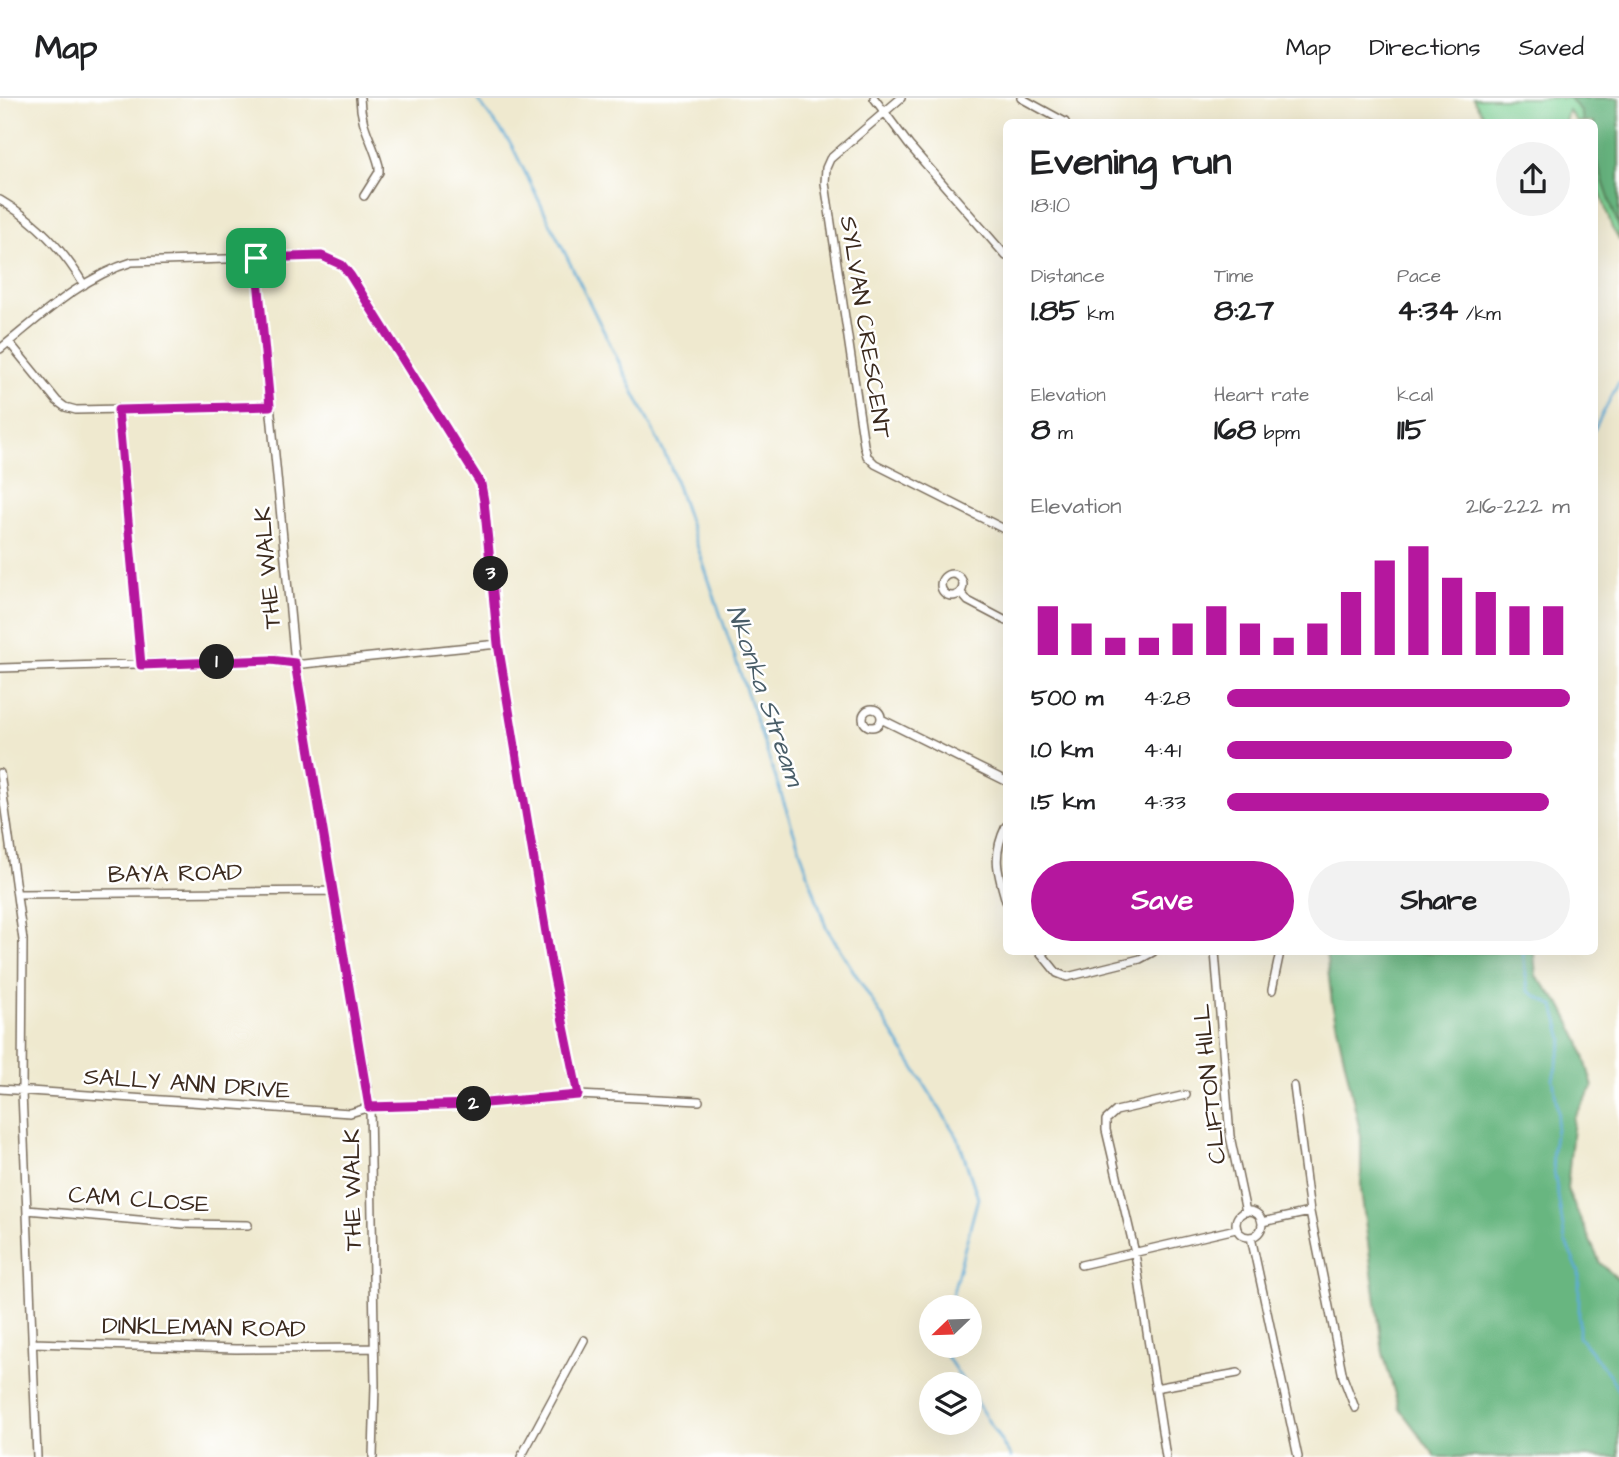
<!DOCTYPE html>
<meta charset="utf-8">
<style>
:root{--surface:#fff;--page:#f2f2f2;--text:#202124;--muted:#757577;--line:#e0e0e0;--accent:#b5179e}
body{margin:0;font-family:"Architects Daughter",sans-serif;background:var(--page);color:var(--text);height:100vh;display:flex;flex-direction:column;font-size:26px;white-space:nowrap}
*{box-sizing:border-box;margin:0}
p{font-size:23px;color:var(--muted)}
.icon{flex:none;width:38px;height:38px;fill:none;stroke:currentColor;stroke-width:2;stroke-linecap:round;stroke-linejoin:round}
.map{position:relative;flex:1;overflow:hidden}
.sheet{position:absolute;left:1003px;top:21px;width:595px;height:836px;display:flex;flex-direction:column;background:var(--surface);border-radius:10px;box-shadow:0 7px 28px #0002}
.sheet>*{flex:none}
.needle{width:46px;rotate:247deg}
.fabs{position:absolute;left:919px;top:1197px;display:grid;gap:14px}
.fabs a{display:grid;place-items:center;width:63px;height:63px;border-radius:50%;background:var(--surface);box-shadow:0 7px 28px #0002;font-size:35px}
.pin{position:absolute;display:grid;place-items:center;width:60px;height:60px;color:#fff;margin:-30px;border-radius:14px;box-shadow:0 4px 10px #0006}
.km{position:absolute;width:35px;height:35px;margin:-18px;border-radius:50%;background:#222;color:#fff;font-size:19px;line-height:35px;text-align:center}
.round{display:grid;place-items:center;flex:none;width:74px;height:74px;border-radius:37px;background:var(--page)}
.summary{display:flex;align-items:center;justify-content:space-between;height:119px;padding:0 28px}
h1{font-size:38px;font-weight:700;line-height:52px}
.figures{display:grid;grid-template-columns:repeat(3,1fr);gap:10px;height:119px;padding:7px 28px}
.figures div{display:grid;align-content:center}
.figures b{font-size:30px;font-weight:700}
.figures small{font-size:19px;font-weight:400}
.figures p{font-size:19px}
.chart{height:196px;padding:14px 28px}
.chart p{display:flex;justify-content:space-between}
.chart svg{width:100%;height:126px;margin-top:7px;stroke:var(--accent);stroke-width:6}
.action{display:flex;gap:14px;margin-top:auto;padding:14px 28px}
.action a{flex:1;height:80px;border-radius:42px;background:var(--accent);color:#fff;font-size:28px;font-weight:700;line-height:80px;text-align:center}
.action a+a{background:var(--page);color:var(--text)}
ul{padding:0 28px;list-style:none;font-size:23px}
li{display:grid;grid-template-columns:112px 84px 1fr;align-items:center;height:52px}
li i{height:18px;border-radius:9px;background:var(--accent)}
header{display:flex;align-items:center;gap:42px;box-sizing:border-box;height:98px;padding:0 35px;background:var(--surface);border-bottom:2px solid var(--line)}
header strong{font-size:33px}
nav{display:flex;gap:38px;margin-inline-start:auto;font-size:24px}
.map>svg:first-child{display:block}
.green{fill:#80d497;stroke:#5e7f5a;stroke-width:2}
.forest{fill:#68b680;stroke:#52704f;stroke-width:2}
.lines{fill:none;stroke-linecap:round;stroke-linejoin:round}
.stream{stroke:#5daad6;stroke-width:2.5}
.street-casing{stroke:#7a6d5c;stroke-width:10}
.street{stroke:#fff;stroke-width:7}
.route-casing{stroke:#fff;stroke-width:14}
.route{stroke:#b5179e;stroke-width:9}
.labels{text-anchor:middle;stroke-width:5;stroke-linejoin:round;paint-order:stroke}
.street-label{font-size:24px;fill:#3b2a1e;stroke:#fff}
.water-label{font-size:26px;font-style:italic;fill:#495d68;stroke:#fff}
</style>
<header>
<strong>Map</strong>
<nav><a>Map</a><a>Directions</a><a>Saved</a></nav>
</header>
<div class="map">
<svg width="1619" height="1359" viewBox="0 0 1619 1359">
<rect width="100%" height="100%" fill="#fff"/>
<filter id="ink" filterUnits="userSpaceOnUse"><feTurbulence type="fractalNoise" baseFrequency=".0143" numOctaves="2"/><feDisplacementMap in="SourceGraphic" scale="14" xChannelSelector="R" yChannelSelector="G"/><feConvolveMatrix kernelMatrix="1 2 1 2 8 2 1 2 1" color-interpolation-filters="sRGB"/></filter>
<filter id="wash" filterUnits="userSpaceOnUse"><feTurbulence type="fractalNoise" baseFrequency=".00686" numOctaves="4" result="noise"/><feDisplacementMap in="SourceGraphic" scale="28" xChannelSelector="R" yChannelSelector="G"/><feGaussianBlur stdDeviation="1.57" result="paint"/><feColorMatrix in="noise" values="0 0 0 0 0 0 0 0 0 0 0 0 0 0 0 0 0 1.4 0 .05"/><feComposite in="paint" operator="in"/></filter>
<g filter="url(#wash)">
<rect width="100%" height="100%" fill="#efe9cf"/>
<path class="green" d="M1473,0H1619V141L1612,130L1594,74V24H1577L1568,12L1565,24H1487Z"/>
<path class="forest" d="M1570,0H1619V130L1594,56V24H1584L1581,14Z
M1326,854H1534L1536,878L1562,908L1580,944L1593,989L1574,1020L1567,1091L1600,1165L1619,1182V1359H1436L1399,1310L1383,1255L1361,1093V1038L1332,905Z"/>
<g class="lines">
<path class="stream" d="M476,0L511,46L670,367L826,829L958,1040L978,1100L949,1209
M1594,332L1619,284
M1523,854L1528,893L1554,908L1563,941L1553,981L1558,1015L1552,1059L1565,1143L1579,1174V1239L1609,1276L1619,1294
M940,1248L965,1286
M970,1294L1011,1359"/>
</g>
</g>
<g filter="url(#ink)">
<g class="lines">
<defs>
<path id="street" d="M360,0C361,30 372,41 379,68V74L364,98
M874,0L909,47L1006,158
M901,0L830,61L826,70L825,85L864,347L867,358L875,366L1006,432
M1021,0L1065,24
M0,102C36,123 63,151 84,187
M256,160L295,565L370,1009L375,1287L373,1359
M9,244L57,303L65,309L76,312L270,308
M0,251C40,219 82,179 132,164L322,158L342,167L350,177L481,386L484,403L498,546L551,865L578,997
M118,312L141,567
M941 487a11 11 0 1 1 22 0a11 11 0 1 1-22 0Z
M961,495L968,503L1006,523
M0,570L271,562L303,566L498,546
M863 620a9 9 0 1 1 18 0a9 9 0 1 1-18 0Z
M881,621L1006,683
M0,675L23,842L22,994L37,1359
M1006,728C992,757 997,773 1006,803
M17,796L334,793
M1040,854L1057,875L1067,879L1140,861L1153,854
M1215,854L1230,1038L1246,1114
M1272,892L1280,854
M1294,988L1310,1114L1343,1279L1355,1310
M0,991L350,1015L370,1009L474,1006L578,997L699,1003
M27,1112L183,1126L248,1127
M1236 1126a13 13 0 1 1 26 0a13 13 0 1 1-26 0Z
M1262,1124L1310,1114
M1251,1139L1298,1359
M1081,1167L1236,1131
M32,1245L236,1251L374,1250
M1155,1290L1238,1275
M521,1359L584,1242
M1166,1359L1135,1155L1106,1032V1022L1116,1013L1186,997"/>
</defs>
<use href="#street" class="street-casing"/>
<use href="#street" class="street"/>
</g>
</g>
<g class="lines" filter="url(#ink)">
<defs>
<path id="route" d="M322,158L342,167L350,177L481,386L484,403L498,546L551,865L578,997L474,1006L369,1009L295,565L271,562L141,567L118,312L270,308L256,160Z"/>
</defs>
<use href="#route" class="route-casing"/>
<use href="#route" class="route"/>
</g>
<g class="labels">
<g class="street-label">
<text transform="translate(866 229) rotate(81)" y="8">SYLVAN CRESCENT</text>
<text transform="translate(267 470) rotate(-95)" y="8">THE WALK</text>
<text transform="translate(175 775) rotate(-1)" y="8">BAYA ROAD</text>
<text transform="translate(187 985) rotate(4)" y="8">SALLY ANN DRIVE</text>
<text transform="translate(1209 986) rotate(-96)" y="8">CLIFTON HILL</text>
<text transform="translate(352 1092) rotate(-91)" y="8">THE WALK</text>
<text transform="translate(139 1101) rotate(4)" y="8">CAM CLOSE</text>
<text transform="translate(204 1229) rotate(1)" y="8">DINKLEMAN ROAD</text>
</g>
<g class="water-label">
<text transform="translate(766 597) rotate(71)" y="9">Nkonka Stream</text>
</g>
</g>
</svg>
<div class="fabs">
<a><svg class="needle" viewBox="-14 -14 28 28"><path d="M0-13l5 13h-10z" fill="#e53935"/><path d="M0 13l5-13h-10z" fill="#757577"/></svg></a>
<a><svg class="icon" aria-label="layers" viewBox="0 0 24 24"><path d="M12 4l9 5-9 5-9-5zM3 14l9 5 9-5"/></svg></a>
</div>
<div class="pin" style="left:256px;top:160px;background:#1e9e55"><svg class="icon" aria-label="arrive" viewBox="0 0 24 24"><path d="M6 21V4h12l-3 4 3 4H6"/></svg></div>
<b class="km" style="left:217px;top:564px">1</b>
<b class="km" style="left:474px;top:1006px">2</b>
<b class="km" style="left:491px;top:476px">3</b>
<section class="sheet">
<div class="summary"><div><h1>Evening run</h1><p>18:10</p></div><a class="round"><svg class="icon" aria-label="share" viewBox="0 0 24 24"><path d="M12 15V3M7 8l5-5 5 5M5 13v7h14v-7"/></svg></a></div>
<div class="figures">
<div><p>Distance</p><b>1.85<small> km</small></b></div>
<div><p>Time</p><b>8:27</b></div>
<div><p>Pace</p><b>4:34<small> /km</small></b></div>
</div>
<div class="figures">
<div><p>Elevation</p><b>8<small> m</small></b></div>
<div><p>Heart rate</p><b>168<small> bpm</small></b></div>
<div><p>kcal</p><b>115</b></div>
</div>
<div class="chart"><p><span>Elevation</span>216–222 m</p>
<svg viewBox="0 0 160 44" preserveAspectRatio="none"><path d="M5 44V27M15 44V33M25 44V38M35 44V38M45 44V33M55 44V27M65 44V33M75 44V38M85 44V33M95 44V22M105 44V11M115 44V6M125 44V17M135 44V22M145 44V27M155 44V27"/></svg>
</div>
<ul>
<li><b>500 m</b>4:28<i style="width:100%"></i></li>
<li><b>1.0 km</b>4:41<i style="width:83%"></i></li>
<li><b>1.5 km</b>4:33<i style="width:94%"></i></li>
</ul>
<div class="action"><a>Save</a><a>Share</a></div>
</section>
</div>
